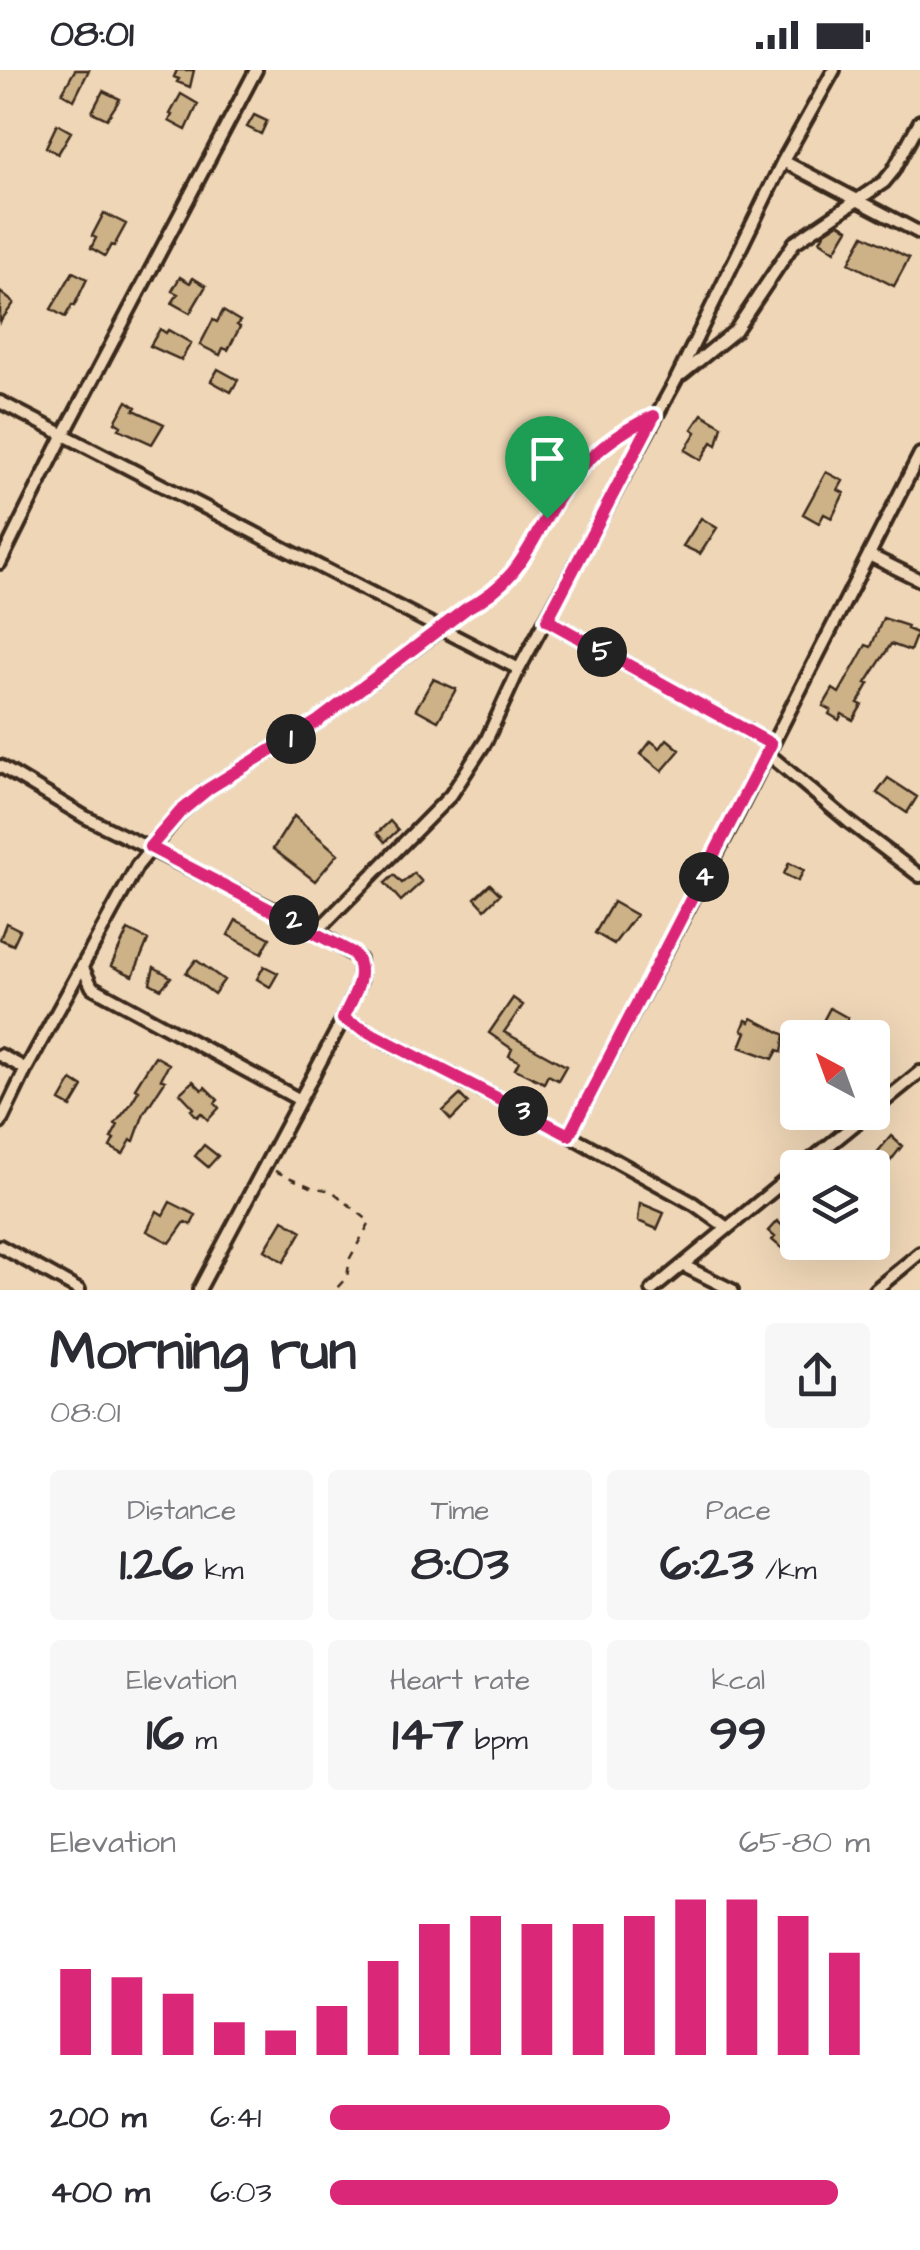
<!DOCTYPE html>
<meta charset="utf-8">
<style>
:root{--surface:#fff;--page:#f7f7f7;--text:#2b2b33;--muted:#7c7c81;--accent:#db2777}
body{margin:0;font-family:"Architects Daughter",sans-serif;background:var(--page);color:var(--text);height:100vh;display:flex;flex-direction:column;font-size:38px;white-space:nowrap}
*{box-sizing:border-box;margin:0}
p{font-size:32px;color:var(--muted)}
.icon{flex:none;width:55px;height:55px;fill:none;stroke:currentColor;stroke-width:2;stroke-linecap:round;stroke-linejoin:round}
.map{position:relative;height:1220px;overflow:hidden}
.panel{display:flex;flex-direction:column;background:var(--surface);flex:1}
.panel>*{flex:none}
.needle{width:65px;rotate:319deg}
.controls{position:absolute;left:780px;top:950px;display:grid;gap:20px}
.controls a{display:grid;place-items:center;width:110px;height:110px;border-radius:10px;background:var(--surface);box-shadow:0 10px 40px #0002;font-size:50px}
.pin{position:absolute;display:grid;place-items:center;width:85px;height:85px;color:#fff;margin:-102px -42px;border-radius:50% 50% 50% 0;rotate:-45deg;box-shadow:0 0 10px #0007}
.pin .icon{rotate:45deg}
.km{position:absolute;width:50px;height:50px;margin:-25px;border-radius:50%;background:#222;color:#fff;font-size:28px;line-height:50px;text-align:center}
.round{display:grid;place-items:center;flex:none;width:105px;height:105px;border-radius:10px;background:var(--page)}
.overview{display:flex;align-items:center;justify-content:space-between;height:170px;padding:0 50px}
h1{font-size:55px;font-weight:800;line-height:75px}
.figures{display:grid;grid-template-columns:repeat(3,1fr);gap:15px;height:170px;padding:10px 50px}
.figures div{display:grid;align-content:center;border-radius:10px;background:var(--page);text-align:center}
.figures b{font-size:50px;font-weight:800}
.figures small{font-size:28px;font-weight:400}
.figures p{font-size:28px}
.chart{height:280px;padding:20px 50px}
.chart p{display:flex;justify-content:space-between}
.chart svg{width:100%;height:180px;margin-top:10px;stroke:var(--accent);stroke-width:6}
ul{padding:0 50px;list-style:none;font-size:32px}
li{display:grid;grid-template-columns:160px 120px 1fr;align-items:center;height:75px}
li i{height:25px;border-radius:12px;background:var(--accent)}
.status{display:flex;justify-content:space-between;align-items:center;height:70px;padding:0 50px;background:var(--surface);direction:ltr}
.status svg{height:28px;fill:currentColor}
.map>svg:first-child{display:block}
.building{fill:#cdb288;stroke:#3b2a1e;stroke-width:2.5}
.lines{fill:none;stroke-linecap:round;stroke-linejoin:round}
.minor-casing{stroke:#3b2a1e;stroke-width:18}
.path{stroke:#3b2a1e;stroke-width:2.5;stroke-dasharray:8 8;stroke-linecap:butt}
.minor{stroke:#efd6b7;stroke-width:10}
.route-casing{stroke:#fff;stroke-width:20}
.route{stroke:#db2777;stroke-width:12}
</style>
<div class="status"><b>08:01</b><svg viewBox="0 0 49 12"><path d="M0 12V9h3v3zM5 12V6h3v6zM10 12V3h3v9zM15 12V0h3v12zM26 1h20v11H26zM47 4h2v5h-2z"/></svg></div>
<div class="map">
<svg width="920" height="1220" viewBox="0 0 920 1220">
<rect width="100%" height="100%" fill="#efd6b7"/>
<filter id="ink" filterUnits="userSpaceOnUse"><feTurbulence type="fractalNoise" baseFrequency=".01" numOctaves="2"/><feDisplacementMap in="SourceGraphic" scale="20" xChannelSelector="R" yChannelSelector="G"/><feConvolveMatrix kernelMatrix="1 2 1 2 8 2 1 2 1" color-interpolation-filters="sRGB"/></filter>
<g filter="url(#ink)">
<path class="building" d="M75,0H89L74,30L62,23Z
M177,0H194L190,17L177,12L179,9L174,7Z
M103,21L120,29L107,49L92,42Z
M181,24L198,34L186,60L169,51L172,45L170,44Z
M254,45L267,51L261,64L247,57Z
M57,54L71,62L58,84L46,77Z
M104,143L126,154L114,176L111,175L105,186L91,178L96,168L92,166Z
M839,153L848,159L835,181L820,171L825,162Z
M864,165L909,188L894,216L849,193Z
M73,202L87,209L74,236L72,235L65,247L51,239Z
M180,207L190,213L193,208L206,216L190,243L172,233L178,224L172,221Z
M0,222L14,233L0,252Z
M223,241L240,251L237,255L240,257L228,280L223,278L220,285L200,275L213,250L217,252Z
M160,259L166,263L168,260L191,273L181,290L150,276Z
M218,299L238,310L231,322L211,311Z
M127,331L136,337L134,340L164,354L152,374L119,359L121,356L115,352Z
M702,344L722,356L717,375L712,372L701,390L685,380L696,362L692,359Z
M826,402L843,411L838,420L844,423L832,448L824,444L819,453L803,444Z
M701,448L717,458L700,484L683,476Z
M883,548L908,556L907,559L917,563L910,581L891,574L866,613L869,614L858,633L862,635L853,650L842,644L839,650L829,644L831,640L823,636L833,619L839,623L866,575L871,577Z
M433,609L456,619L438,651L416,639Z
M667,669L680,680L662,701L641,684L651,671L660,678Z
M888,708L917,727L907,743L877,723Z
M294,746L338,784L315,811L273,779Z
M390,751L398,760L385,772L377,763Z
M789,793L804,800L798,811L784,804Z
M414,803L422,812L401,831L385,813L394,805L402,813Z
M490,814L500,824L485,839L475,828Z
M613,832L636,845L614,874L595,863Z
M236,850L270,868L262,883L228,865Z
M6,853L20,860L13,875L0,869Z
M128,860L148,870L133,906L111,896Z
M196,890L224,910L214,924L186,903Z
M264,896L278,903L270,917L257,909Z
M154,897L171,907L161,919L150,913Z
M513,928L523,935L504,962L566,996L558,1010L548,1005L544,1013L515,999L519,991L509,986L512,979L489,963Z
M830,938L848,948L837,968H814Z
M752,948L785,965L782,982L778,980L773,989L740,977L746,962L742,960L746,950L750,952Z
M155,986L169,994L161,1009L165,1011L144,1043L134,1071L131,1070L123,1084L110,1077L114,1069L111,1068L118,1055L115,1054L130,1035L139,1020L135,1018Z
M72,1010L83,1017L71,1037L60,1031Z
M193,1011L202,1020L205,1017L218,1030L215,1033L219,1038L208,1050L201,1043L197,1047L191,1040L194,1038L180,1023Z
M460,1025L468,1033L451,1050L443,1041Z
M891,1066L902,1076L872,1115V1098H864Z
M204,1075L218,1086L208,1097L195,1086Z
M170,1132L196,1145L191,1155L185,1152L170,1173L147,1161L157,1141L163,1145Z
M640,1133L664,1143L657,1159L638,1151Z
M283,1150L302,1161L284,1192L265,1180Z
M789,1150L798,1157V1164L785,1181L772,1170L775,1167L768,1161L777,1151L783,1156Z"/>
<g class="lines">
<defs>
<path id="minor" d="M783,91L920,163
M682,304L735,261L794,173L884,112L893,101L920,51
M0,332L519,599L677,308L783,91L834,0
M869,485L920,510
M0,493L63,366L256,0
M547,550L771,674
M767,683L849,752L920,806
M0,696L85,747L317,861L359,889L360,911L343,949L199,1220
M317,861L451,725L486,671L519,599
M82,896L92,917L300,1030
M343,949L569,1065L731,756L920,384
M0,985L26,999
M872,1041L920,1002
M0,1053L26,999L137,796L180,743L208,719L318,651L442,558
M569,1065L694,1134L726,1157
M801,1098L870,1042
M0,1176L79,1220
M684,1196L732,1220
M652,1220L798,1100
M875,1220L920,1183"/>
</defs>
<use href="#minor" class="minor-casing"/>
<path class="path" d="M451,551C473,533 502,522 519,498C524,490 528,479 533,470C560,424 591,373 642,351
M275,1101L311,1117L332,1121L370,1152L350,1188L347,1207L335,1220"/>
<use href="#minor" class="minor"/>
</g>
</g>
<g class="lines" filter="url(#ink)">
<defs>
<path id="route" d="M654,346L547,550L771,674L569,1065L343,949C352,928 370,903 353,883L150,777L180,742L208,719L318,651L467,538C526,507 529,469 564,419C586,387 619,361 654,346Z"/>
</defs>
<use href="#route" class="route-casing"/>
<use href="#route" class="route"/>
</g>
</svg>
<div class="controls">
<a><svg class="needle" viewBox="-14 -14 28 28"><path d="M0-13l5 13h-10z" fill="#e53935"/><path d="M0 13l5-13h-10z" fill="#7c7c81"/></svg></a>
<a><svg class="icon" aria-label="layers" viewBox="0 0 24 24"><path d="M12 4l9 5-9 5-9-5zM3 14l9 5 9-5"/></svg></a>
</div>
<div class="pin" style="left:547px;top:448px;background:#1e9e55"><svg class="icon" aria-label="arrive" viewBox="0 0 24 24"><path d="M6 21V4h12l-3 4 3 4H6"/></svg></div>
<b class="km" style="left:291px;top:669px">1</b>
<b class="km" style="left:294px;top:850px">2</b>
<b class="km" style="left:523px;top:1041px">3</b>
<b class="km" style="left:704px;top:807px">4</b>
<b class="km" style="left:602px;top:582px">5</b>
</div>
<section class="panel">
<div class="overview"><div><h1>Morning run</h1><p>08:01</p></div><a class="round"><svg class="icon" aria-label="share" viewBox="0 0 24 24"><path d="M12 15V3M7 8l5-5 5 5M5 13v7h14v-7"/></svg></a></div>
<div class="figures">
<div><p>Distance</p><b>1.26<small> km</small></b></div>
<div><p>Time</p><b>8:03</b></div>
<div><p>Pace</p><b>6:23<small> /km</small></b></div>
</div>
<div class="figures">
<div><p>Elevation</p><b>16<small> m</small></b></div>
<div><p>Heart rate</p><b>147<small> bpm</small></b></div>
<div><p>kcal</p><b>99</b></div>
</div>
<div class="chart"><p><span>Elevation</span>65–80 m</p>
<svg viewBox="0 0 160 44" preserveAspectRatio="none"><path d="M5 44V23M15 44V25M25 44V29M35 44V36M45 44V38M55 44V32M65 44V21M75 44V12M85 44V10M95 44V12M105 44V12M115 44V10M125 44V6M135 44V6M145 44V10M155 44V19"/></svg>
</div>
<ul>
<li><b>200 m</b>6:41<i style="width:63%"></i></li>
<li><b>400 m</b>6:03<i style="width:94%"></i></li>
</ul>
</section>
